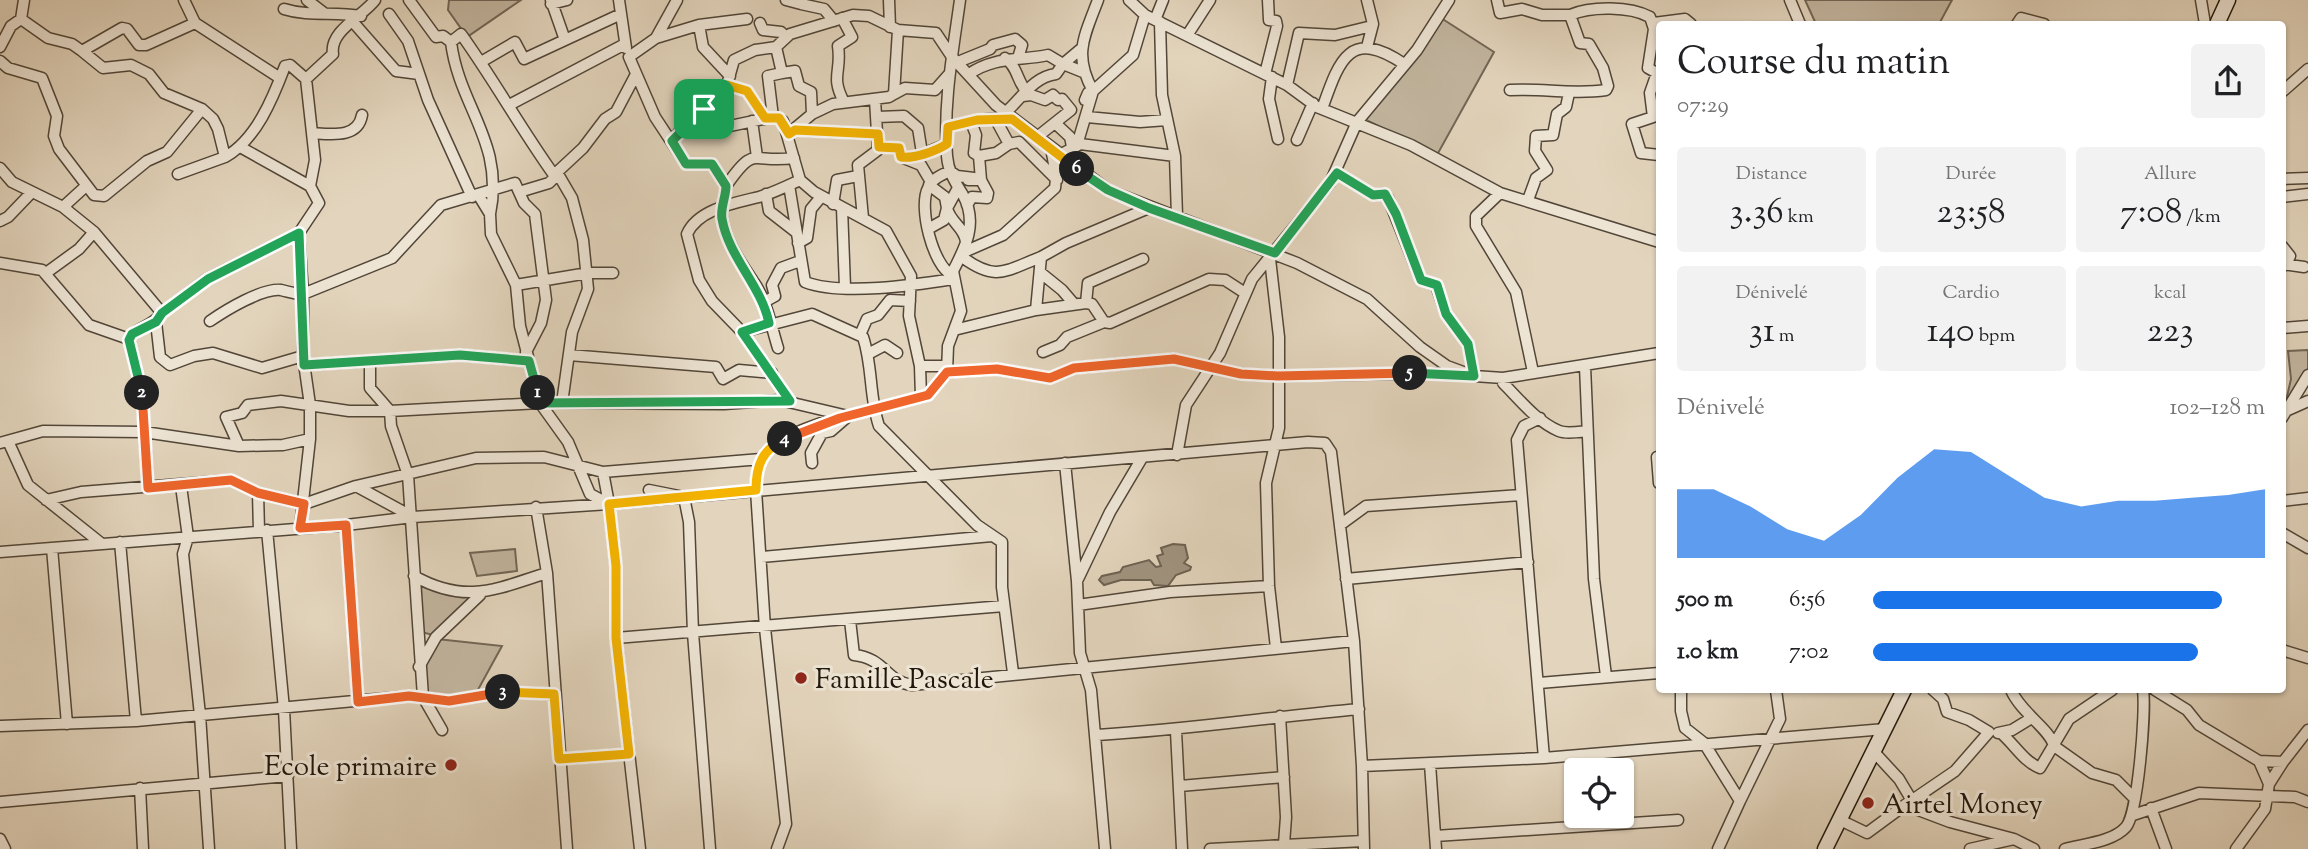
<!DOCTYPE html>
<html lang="fr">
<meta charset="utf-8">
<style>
:root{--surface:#fff;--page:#f2f2f2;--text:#202124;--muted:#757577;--accent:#1a73e8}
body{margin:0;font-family:"Sorts Mill Goudy",serif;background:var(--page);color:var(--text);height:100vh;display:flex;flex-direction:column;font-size:26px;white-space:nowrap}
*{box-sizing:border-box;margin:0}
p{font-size:23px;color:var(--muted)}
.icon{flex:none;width:38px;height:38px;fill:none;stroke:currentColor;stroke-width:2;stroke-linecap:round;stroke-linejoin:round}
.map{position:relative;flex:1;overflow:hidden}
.drawer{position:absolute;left:1656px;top:21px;width:630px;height:672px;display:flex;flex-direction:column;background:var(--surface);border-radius:7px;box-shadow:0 2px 5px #0004}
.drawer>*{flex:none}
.tools{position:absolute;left:1564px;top:758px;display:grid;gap:14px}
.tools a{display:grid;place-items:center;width:70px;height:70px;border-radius:7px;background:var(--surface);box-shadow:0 2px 5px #0004;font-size:35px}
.pin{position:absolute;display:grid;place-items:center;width:60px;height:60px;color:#fff;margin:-30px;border-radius:14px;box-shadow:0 4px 10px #0006}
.km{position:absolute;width:35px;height:35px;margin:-18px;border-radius:50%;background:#222;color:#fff;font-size:19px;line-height:35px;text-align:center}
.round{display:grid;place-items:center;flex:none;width:74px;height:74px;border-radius:7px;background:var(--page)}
.head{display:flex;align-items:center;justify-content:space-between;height:119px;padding:0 21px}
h1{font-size:38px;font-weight:600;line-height:52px}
.stats{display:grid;grid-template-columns:repeat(3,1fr);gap:10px;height:119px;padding:7px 21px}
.stats div{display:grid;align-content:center;border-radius:7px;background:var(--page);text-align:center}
.stats b{font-size:35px;font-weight:600}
.stats small{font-size:19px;font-weight:400}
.stats p{font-size:19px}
.chart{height:196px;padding:14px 21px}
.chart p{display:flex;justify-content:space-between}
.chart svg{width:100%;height:126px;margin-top:7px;fill:var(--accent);opacity:.7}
ul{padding:0 21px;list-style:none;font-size:23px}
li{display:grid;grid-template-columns:112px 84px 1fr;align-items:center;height:52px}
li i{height:18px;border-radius:9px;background:var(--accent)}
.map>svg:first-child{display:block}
.green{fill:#c2b59f;stroke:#716656;stroke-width:2}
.water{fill:#a19481;stroke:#6d6252;stroke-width:2}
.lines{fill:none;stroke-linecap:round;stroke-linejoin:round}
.street-casing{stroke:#514638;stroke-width:13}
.secondary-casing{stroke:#20170c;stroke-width:17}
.street{stroke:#ede4d4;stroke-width:10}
.secondary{stroke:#ede4d4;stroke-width:14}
.split-1-casing{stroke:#fff;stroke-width:14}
.split-2-casing{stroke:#fff;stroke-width:14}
.split-3-casing{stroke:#fff;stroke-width:14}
.split-4-casing{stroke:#fff;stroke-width:14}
.split-5-casing{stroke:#fff;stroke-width:14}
.split-6-casing{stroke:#fff;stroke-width:14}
.split-7-casing{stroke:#fff;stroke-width:14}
.split-1{stroke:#22a559;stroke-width:9}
.split-2{stroke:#22a559;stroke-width:9}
.split-3{stroke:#f0652b;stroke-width:9}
.split-4{stroke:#f5b400;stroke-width:9}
.split-5{stroke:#f0652b;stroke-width:9}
.split-6{stroke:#22a559;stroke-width:9}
.split-7{stroke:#f5b400;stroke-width:9}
.poi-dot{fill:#8f2418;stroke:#ede4d4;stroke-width:2.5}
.labels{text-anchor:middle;stroke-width:6;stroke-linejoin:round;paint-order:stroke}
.poi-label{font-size:28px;fill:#20170c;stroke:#ede4d4;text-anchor:start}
</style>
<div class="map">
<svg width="2308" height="849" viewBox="0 0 2308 849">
<rect width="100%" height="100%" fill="#e3d5bd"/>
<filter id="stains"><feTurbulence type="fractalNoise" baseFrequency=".00286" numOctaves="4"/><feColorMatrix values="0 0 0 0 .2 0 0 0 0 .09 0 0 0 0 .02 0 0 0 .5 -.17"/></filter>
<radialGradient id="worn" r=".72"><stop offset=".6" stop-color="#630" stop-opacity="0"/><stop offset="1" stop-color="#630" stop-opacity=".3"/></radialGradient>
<path class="green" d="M449,0H521L467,37L448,10Z
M1805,0H1952L1939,24H1816Z
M1441,18L1494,52L1437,155L1362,118Z
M2308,350V378L2297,401H2286L2291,379L2288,351Z
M515,549L517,571L477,576L470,553Z
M416,579L477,595L436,636L418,631Z
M437,639L502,646L474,697L424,696L421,668Z"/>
<path class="water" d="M1173,544L1185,545L1188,558L1184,563L1191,567L1190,570L1176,575L1168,586L1154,585L1151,580H1121L1104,585L1099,580L1102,576L1120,572L1123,567L1149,560L1156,567L1161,566L1157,556L1163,554L1161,548Z"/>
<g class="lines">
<defs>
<path id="street" d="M307,0L324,13
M409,0L436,37L443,36L451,42L461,34C494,80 521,129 554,175L558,174L572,198L583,240L588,289L572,332L562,403
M551,0L565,40
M619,0L626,48
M677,0L656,38L629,57L655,117L686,164H712L726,186C726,197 720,207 722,218C726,242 741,263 753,281C767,300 771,326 778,348
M786,0L801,4
M802,0L801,4L824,9L834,21
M889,0L890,27
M1129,0L1145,15L1287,85L1317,107L1411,145L1500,193L1659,242
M1367,0L1373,24L1367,47
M1497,0L1500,13L1522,9L1542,15H1570L1580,43L1589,44L1603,68L1608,86L1606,90C1573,95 1543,88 1510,90
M1790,0L1800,24
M2201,0L2205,24
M551,4L567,0
M284,9C309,17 335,11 361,16
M389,14L408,41L428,100L472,197
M1570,15C1591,6 1630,6 1650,17L1654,29L1648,68L1657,73L1650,93L1653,117L1632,124L1641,153L1659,155
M842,18L852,37L838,46C842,72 830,76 844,102
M21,19L24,0
M1155,20L1163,0
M353,22L396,71L419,74
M1160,22L1162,95L1175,156L1177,216
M195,23L280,78
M760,23L763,30L781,32L786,37
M1654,23L1685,19L1691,24
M2017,24L2021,18L2044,24
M699,25L703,47L730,76
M1188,34L1210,0
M656,38L699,25L747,19
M451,42C459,107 505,142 490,214
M0,47L11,26L21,19L48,38L72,44L82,51L122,28L127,29L139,45H146L195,23L184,0
M1082,48L1063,64L1083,72
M82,51L103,68L131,65L149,74L164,93L202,109L213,119L218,129L225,157C256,140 273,98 285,66L290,65L306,79
M1005,58C1018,67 1017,82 1027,92
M0,61L8,68L42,78L57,116L54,136L59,149L94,195L104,196L147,161L167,152L202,109
M481,62L515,42L524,59L621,14
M958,62L990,49L993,45L1015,39L1022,45L1018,58
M782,73L795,71L799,86L811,92L812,114
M969,74C995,56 1020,61 1048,55L1063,64L1056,74C1033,77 1022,98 1005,113
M1265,74L1277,26L1276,21L1269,20L1268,0
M1272,77L1269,99L1278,139
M727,85L747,91L765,118
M1287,85L1299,33L1335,35L1372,26
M2282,92L2308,69
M894,94L905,88L935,90L950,73
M1023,96L1031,95L1045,100L1053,95L1058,100L1062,99L1071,110L1037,137
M1085,100L1088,93L1093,91C1073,55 1084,37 1098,0
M509,105L625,44
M1322,109C1339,61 1349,27 1404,64
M773,117L768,76L782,73L776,47
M877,117L904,116L918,128L922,153
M1087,117L1140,122L1167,120
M752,121L757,157
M971,122L976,135L974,153L979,156
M1055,123L1070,137L1073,151
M948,127L977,120L1003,118
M795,130L878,134
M680,131L727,85L734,60L755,50L776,47L790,34L853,15L869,16L898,30L936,33L952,57L996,105L1108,190L1297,263L1367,299L1420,347L1447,366L1474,376L1503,378L1659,353
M312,133C330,134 358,139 362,115
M788,134L812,114L833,104L889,97L894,94L898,30
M1297,140L1313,103
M672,141L680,131L687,129L706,131L773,117L783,121L800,180L814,192L886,231L911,276L909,316L920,366L921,397
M1077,145L1093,91L1133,55L1145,15
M879,147L899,148L901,157L921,165L931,182
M242,148L310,186
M1051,148L1057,180
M1060,155L1080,144L1175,156
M918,156L947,144
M0,168L12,182L63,207L94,232L162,313C154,326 136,327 129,339L142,395L148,487
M1337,173L1373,195L1383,194L1388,198L1421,280L1436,285L1446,314L1468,344L1474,376
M178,174L225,157
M554,175L583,148L605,119L616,112L635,76
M2282,179L2308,178
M981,180L979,156L996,153L1009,144
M789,185L805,282C841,296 915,285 953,279
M726,186C756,143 751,164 794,158
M958,188L947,208C950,222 965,228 966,242
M519,192L549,183L558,174
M1500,193L1476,216V226L1516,292L1533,372
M766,194L769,211L796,232
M479,196L490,214L491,234L516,285L520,326L540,403L568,442L590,494L609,504L616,566V638L640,849
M2282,197L2308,194
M1528,200L1536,178L1547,170L1535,151L1536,136L1553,135L1557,114L1566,107L1569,93
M833,204L837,180L858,176
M967,205L972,197L987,198L988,193L981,180H968
M63,207L86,186
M842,208L845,287
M863,218L858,165L878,150L875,99
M0,221L8,217L31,193
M928,229L944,220L947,208L945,197L929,185
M798,243L807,238L811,209L821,197
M2282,246L2290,256L2286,265
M964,252L1003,235L1055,188L1056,179L1019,142L1009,144L996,120
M962,257C996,282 1005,271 1041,257
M1270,259L1279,337V428L1266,483L1269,586L1276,648
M0,263L42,270L89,325L129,339
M2282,264L2304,267
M46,273L79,249L94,232
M1041,273L1062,290L1074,304
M952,275C933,266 918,207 928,188C932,179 941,175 950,171L957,176L974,178
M516,285L588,273H613
M764,302L775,296L772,285L781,268L800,261
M1086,303L1088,283L1143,259
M1036,310L1086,303L1092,304L1104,322L1110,323L1209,279L1225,280L1245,293
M162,313L207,279L299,233
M210,321C226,310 262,288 281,290C290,292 294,294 303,294L392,258L441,205L515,183L524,203L535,214L546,300L541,323L526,352
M156,322L160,357L170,365L194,356L213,353L262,368L303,356
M2282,328L2308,326
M954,330L1036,310L1041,257L1066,243L1149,208
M742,332L812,314L863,337C873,367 869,397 879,426L977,525L1002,542V587L1013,673
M860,335L867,319L878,315L890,300L910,301
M1043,352L1060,345L1067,337L1104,322
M868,354L885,345L897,353
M569,355L716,367L723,379L739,370L772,373
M370,362V388L390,411L391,426L408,475L423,697L442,730
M304,365L460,355L529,361
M920,366H947
M1585,366L1594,579L1606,676
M947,372L997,369L1050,378L1074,368L1174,359L1241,374L1278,376L1458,373
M1503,378V383C1519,399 1537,422 1559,431C1566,434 1578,432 1587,431
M790,401L742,332L712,301L699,280L687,234C698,209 735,203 759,197C773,193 787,186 800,180
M2288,410L2308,401
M1540,418L1524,426L1517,440L1544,758
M2282,418L2308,375
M8,441L28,485L102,544
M0,443L43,431L144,432L239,446L283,445L310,439
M239,446L226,417L242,413L248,405L281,401L349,411H390L540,403L724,404L780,400L848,416L928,395L947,372L948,346L961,311L953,271C966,246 978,223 963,195C955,182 948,171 947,156C943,104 953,51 960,0
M1177,455L1186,405L1220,353L1252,279L1330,183L1357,122L1417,50L1449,0
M1657,457L1659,483
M812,463L811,453L822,433L831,431L846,418
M1065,463L1077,581L1080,653L1091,690L1105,849
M603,472L609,504
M181,486L188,537L183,554L200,715L209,849
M356,486L413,517L609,504L1308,442L1325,443L1331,452L1354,641L1362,766L1364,849
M649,490L684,497L689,522L693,633L710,849
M258,493L259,531
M46,500L81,492L231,480L258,493L304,504L356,486L476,458L544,457L603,472L761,459
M2282,501L2308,498
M536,507L547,573L567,849
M346,525L358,702
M1340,525L1366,506L1521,495
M300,528L310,439V405L303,356V294L299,233L319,203L310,186L315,160L306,79L333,54C329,31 363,16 375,0
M267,530L284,709L291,849
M2282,533L2308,548
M120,542L136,721
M52,548L67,724
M0,552L346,525L413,517
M761,557L992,536
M414,576C466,605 496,589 547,573
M1078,579L1110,512L1142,458
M1346,579L1528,562
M1078,605L1170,592L1269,586
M850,620L854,655C885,658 886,682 912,685L1354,641
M616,638L1004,606
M2282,650L2308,658
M419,667L436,637L480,595
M1539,683L1659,673
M1681,690V711L1685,728L1704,743L1740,801L1718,849
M1933,690L1943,699L1947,712L1969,720L1989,732L1955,771L1905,805L1950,822L2014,839
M2011,690C2021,713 2050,729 2054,746L2092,773L2116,780L2133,797
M2155,690L2187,710L2199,725L2259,761L2269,784
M1280,716L1286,817L1284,844
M0,726L136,721L409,696L449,701L503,692L554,694
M1176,731L1182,849
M1998,733L2012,730L2030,719
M2001,733C2015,745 2023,761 2040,768L2069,719L2112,690
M1097,735C1185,730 1271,717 1359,709
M1875,753L1899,779L1911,799
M559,759L629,754
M2259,761L2283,762L2308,730
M1430,764L1436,849
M1362,766L1544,758L1885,729
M1180,786L1284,777
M140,788L143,849
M1740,801L1780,719L1776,690
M0,802L288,776
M2151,808L2166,849
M2133,815L2199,793L2295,797L2308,802
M1840,820L1867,833L1905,805
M1435,836L1678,820
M0,839L5,849
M777,849L786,824L765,628L756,490C756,475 758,460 769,449C781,436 827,420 845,416
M1210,849L1363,841
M1970,849L2014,839L2034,849
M2065,849C2083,844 2113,842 2126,827C2138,813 2146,711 2143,690
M2236,849L2265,809L2269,784L2283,762"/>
<path id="secondary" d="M2217,24L2228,0
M1825,849L1904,690"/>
</defs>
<use href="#street" class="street-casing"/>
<use href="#secondary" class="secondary-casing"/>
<use href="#street" class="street"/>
<use href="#secondary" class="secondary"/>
</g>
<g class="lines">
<defs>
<path id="split-1" d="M538,393L540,403L790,401L742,332L769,323C761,285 729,258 722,219C720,208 726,197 726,186L712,164H686L672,141L704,109"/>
<path id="split-2" d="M142,393L129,340L132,334L156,322L162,313L208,279L299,233L304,365L460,355L529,361L538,393"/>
<path id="split-3" d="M142,393L148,488L231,480L258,493L304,504L300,528L346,525L358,702L409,696L449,701L503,692"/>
<path id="split-4" d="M503,692L554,694L559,759L629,754L616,638V566L609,504L756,490C756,466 762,449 785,439"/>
<path id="split-5" d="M785,439L840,418L928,395L947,372L997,369L1050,378L1074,368L1174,359L1241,374L1278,376L1410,373"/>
<path id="split-6" d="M1077,169L1108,190L1149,208L1275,253L1337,173L1373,195L1385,194L1396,214L1421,280L1437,285L1446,314L1468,344L1474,376L1410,373"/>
<path id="split-7" d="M704,109L727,85L747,91L765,118H779L789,134L795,130L878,134L879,147L899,148L901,157C914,159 936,151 947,144L948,127L977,120L1012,119L1077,169"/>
</defs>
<use href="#split-1" class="split-1-casing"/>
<use href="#split-2" class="split-2-casing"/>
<use href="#split-3" class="split-3-casing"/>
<use href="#split-4" class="split-4-casing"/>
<use href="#split-5" class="split-5-casing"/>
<use href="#split-6" class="split-6-casing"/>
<use href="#split-7" class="split-7-casing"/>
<use href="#split-1" class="split-1"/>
<use href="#split-2" class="split-2"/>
<use href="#split-3" class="split-3"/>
<use href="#split-4" class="split-4"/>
<use href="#split-5" class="split-5"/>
<use href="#split-6" class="split-6"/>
<use href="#split-7" class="split-7"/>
</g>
<g class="poi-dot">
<circle cx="801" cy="678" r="7"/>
<circle cx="451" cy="765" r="7"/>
<circle cx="1868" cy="803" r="7"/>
</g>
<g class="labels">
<g class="poi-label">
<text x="815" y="688">Famille Pascale</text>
<text x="437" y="775" text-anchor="end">Ecole primaire</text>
<text x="1882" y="813">Airtel Money</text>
</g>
</g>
<rect width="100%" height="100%" filter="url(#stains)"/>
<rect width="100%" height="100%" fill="url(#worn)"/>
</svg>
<div class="tools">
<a><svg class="icon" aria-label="locate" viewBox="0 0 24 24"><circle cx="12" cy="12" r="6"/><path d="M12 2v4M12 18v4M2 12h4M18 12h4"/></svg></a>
</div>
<div class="pin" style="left:704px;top:109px;background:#1e9e55"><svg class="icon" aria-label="arrive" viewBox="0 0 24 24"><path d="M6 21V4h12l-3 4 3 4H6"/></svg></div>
<b class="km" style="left:538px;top:393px">1</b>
<b class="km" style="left:142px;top:393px">2</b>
<b class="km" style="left:503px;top:692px">3</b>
<b class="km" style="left:785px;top:439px">4</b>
<b class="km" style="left:1410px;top:373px">5</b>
<b class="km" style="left:1077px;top:169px">6</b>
<section class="drawer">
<div class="head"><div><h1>Course du matin</h1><p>07:29</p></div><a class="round"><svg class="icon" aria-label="share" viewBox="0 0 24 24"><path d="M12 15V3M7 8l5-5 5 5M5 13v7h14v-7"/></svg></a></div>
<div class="stats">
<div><p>Distance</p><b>3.36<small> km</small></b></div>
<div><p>Durée</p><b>23:58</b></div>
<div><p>Allure</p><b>7:08<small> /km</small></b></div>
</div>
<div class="stats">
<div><p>Dénivelé</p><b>31<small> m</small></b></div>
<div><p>Cardio</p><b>140<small> bpm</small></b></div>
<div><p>kcal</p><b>223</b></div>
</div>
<div class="chart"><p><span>Dénivelé</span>102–128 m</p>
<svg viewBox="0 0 160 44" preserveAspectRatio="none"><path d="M0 44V20L10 20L20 26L30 34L40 38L50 29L60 16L70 6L80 7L90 15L100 23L110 26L120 24L130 24L140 23L150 22L160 20V44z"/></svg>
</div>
<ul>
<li><b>500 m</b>6:56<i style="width:89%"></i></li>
<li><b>1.0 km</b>7:02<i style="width:83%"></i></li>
</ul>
</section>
</div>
